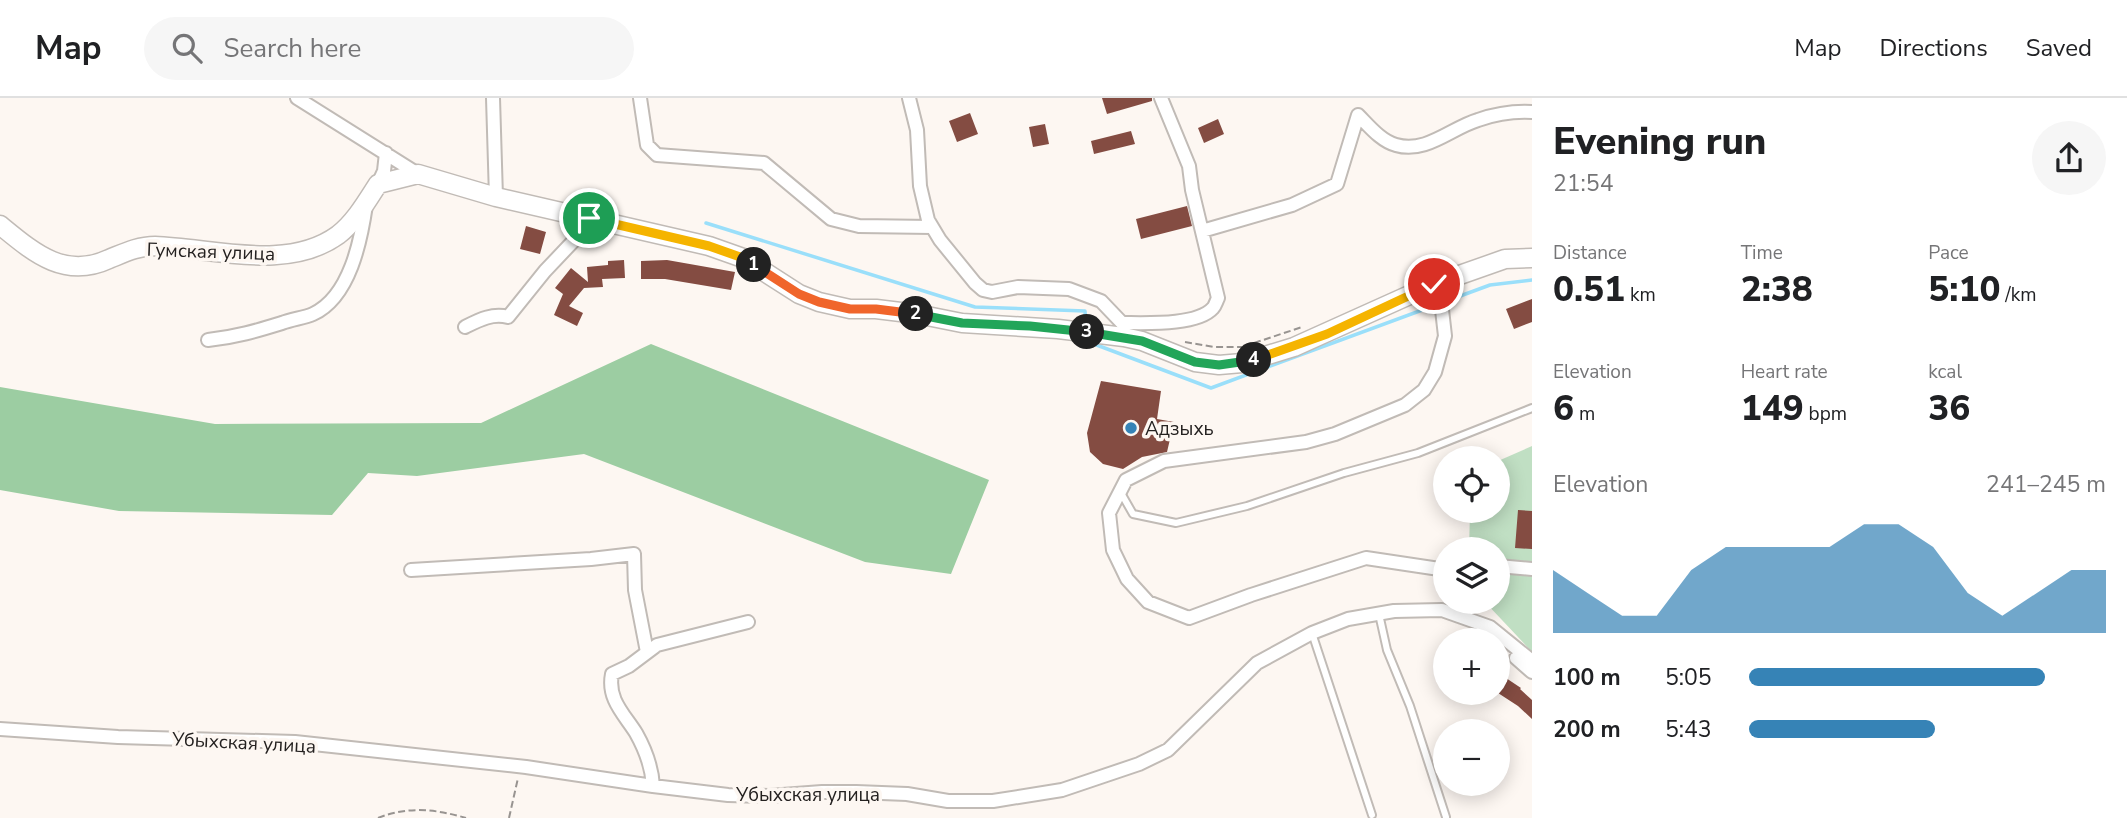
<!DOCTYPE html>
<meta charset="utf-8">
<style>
:root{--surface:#fff;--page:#f6f6f6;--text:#202124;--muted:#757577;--line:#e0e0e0;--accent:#3683b6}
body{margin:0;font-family:"Nunito Sans",sans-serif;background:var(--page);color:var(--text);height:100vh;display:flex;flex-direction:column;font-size:26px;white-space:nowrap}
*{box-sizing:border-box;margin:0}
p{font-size:23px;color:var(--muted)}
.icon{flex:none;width:38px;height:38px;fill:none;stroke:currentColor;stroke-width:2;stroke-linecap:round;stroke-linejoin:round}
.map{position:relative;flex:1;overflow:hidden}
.details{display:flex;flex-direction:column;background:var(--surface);width:595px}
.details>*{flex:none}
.tools{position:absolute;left:1433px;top:348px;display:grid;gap:14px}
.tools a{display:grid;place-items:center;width:77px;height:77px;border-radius:50%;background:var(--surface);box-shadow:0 4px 18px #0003;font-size:35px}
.pin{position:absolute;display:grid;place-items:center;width:60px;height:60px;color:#fff;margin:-30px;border:4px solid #fff;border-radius:50%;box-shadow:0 2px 7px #0007}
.km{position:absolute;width:35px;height:35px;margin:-18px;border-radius:50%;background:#222;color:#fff;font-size:19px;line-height:35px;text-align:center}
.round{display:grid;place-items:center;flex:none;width:74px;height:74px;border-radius:37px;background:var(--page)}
.head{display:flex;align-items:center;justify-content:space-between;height:119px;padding:0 21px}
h1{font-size:38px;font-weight:800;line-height:52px}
.figures{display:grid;grid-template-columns:repeat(3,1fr);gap:10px;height:119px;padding:7px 21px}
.figures div{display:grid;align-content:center}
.figures b{font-size:35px;font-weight:800}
.figures small{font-size:19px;font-weight:400}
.figures p{font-size:19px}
.chart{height:196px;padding:14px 21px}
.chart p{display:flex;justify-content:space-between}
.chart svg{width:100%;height:126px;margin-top:7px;fill:var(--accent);opacity:.7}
ul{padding:0 21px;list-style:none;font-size:23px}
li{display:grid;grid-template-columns:112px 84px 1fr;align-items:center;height:52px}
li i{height:18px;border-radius:9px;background:var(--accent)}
header{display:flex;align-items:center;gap:42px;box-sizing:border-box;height:98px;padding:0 35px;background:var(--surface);border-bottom:2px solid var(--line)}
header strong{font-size:33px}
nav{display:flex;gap:38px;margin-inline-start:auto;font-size:24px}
.search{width:490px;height:63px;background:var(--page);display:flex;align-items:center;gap:18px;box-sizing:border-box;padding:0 24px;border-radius:38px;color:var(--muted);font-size:26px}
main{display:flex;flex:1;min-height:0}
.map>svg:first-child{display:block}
.green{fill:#c0dfc3}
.forest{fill:#9ccda2}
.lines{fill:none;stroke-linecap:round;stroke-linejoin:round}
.stream{stroke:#9adffa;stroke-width:3.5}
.building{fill:#844c42}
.lane-casing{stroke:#c1bbb6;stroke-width:10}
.street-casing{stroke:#c1bbb6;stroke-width:16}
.secondary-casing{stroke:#c1bbb6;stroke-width:21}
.path{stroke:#989491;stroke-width:2;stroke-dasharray:7 3.5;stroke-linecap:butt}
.lane{stroke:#fff;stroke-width:6}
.street{stroke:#fff;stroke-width:12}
.secondary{stroke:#fff;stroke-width:18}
.split-1-casing{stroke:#fff;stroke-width:14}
.split-2-casing{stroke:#fff;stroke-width:14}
.split-3-casing{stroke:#fff;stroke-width:14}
.split-4-casing{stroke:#fff;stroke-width:14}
.split-5-casing{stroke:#fff;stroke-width:14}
.split-1{stroke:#f5b400;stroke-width:9}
.split-2{stroke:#f0652b;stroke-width:9}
.split-3{stroke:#22a559;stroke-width:9}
.split-4{stroke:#22a559;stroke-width:9}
.split-5{stroke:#f5b400;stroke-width:9}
.poi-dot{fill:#3683b6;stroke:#fdf7f2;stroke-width:2.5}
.labels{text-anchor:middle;stroke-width:7;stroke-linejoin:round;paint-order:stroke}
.street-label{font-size:19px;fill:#242120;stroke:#fdf7f2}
.poi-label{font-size:19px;fill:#242120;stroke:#fdf7f2;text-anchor:start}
</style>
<header>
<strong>Map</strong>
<div class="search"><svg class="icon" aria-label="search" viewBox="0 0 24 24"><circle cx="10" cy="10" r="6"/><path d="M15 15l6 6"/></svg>Search here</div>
<nav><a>Map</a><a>Directions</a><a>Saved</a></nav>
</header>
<main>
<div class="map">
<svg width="1532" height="720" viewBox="0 0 1532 720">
<rect width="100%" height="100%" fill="#fdf7f2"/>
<path class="green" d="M1532,348V554L1485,504H1498V452H1469L1470,413H1498V363Z"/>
<path class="forest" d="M651,246L989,382L951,476L865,464L584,356L417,378L368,375L332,417L119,413L0,392V289L215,326L481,325Z"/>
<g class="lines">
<path class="stream" d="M706,125L975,209L1085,213L1086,228
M1086,243L1211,290L1490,187L1532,182"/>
</g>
<path class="building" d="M1102,0H1152V3L1107,16Z
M970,15L978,36L957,44L949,23Z
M1218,21L1224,36L1204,45L1198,30Z
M1045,26L1049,46L1033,49L1029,29Z
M1131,33L1135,46L1094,56L1091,43Z
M1187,108L1192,128L1141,141L1136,121Z
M526,128L546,134L540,156L520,151Z
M624,162L625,180L602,181L603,189L584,190L569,208L583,215L577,228L554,217L563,196L555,190L571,170L588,184L587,169L608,167V163Z
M667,162L735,174L731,192L665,181H641V163Z
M1532,201V224L1514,231L1506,211Z
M1101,283L1161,293L1157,321L1174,324L1167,354L1142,359L1123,371L1103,366L1090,354L1087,335Z
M1518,412L1532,413V451L1515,450Z
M1503,578L1521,590L1520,591L1532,602V621L1518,608L1498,595V585Z"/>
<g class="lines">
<defs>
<path id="lane" d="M1121,395L1133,416L1176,425L1247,408L1344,375L1418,355L1532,310
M1379,516L1387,552L1410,608L1446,719
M1312,535L1372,717"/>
<path id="street" d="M297,0L418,76
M493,0L496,99
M640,0L647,47L657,57L764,65L831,121L859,128L932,129
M909,0L917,32L920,88L928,122L940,142L975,185L983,192L992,194L1018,189L1069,191L1101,203L1122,225C1144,225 1197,228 1213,210C1215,208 1216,204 1218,200L1192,92L1189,68L1161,0
M378,86L384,73L386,55
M1202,133L1292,107L1337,86L1358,17C1369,28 1381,43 1396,47C1426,56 1451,30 1478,22C1495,16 1514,13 1532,14
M1434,186L1441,203L1445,238L1435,274L1424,292L1405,307L1335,336L1306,344L1164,363L1126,382L1109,415L1113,452L1127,481L1148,504L1189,520L1251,497L1366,460L1446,472
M465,229C479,222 492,215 508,219L545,173L582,134L589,120
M208,242C236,239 256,233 282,225C292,221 304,220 313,216C350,199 361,142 366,107
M1498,468L1532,471
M411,472L591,461L634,456L635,492L647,554
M1516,560L1532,574
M0,631L118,639L295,644L526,669L653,688L728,697L769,698L822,694H856L907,696L948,703H993L1062,692L1139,666L1168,652L1257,565L1312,535L1348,521L1394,513L1442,512L1490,529L1532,563
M653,688C652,670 645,651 636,635C624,616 607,601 612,576L629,568L657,547L748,524"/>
<path id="secondary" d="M0,127C33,154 64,182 109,161C124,155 138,148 155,148C213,150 287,174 338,137C355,124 367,103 378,86L418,76L496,99L709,148L743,160L799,196L819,204L850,211H876L917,216L962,225L1058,231L1124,239L1142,243L1195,264L1219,267L1242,265L1294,249L1434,186L1505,161L1532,160"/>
</defs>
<use href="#lane" class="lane-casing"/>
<use href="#street" class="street-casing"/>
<use href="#secondary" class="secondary-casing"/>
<path class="path" d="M1185,244L1214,249H1242
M1254,245L1302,229
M378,720C408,708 435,711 466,720
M509,720L518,680"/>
<use href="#lane" class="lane"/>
<use href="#street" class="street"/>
<use href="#secondary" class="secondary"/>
</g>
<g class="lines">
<defs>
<path id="split-1" d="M589,120L709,148L743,160L754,167"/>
<path id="split-2" d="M754,167L799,196L819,204L850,211H876L916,216"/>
<path id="split-3" d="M916,216L962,225L1030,228L1087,234"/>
<path id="split-4" d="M1087,234L1142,243L1195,264L1219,267L1254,262"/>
<path id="split-5" d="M1254,262L1327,236L1434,186"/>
</defs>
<use href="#split-1" class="split-1-casing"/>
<use href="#split-2" class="split-2-casing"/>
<use href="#split-3" class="split-3-casing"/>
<use href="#split-4" class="split-4-casing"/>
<use href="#split-5" class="split-5-casing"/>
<use href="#split-1" class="split-1"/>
<use href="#split-2" class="split-2"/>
<use href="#split-3" class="split-3"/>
<use href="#split-4" class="split-4"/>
<use href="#split-5" class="split-5"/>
</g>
<circle class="poi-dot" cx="1131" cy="330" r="7"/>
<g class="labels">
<g class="street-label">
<text transform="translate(211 153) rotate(2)" y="7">Гумская улица</text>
<text transform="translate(244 644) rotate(3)" y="7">Убыхская улица</text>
<text x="808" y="703">Убыхская улица</text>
</g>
<g class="poi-label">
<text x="1145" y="337">Адзыхь</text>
</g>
</g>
</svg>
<div class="tools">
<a><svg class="icon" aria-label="locate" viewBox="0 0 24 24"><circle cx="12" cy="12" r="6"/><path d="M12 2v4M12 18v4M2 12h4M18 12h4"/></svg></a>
<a><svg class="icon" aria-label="layers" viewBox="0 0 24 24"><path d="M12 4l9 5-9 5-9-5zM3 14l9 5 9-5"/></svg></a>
<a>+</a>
<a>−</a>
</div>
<div class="pin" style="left:589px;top:120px;background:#1e9e55"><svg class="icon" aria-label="arrive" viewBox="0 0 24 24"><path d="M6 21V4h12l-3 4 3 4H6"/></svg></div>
<div class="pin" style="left:1434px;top:186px;background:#d93025"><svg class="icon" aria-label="check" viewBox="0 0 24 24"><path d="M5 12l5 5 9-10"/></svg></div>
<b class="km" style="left:754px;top:167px">1</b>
<b class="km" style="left:916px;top:216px">2</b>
<b class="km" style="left:1087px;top:234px">3</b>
<b class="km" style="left:1254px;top:262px">4</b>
</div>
<section class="details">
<div class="head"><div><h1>Evening run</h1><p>21:54</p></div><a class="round"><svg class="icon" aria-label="share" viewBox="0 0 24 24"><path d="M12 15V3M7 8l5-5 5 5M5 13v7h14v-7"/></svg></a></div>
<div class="figures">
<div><p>Distance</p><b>0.51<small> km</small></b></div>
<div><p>Time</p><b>2:38</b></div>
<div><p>Pace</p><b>5:10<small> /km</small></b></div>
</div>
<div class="figures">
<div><p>Elevation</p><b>6<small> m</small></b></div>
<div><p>Heart rate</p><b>149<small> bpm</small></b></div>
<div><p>kcal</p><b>36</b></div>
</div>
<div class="chart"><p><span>Elevation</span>241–245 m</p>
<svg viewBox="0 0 160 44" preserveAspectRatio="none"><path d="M0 44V22L10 30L20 38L30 38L40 22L50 14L60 14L70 14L80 14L90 6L100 6L110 14L120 30L130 38L140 30L150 22L160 22V44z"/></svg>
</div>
<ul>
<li><b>100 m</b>5:05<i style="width:83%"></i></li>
<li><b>200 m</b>5:43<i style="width:52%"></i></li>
</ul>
</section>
</main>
